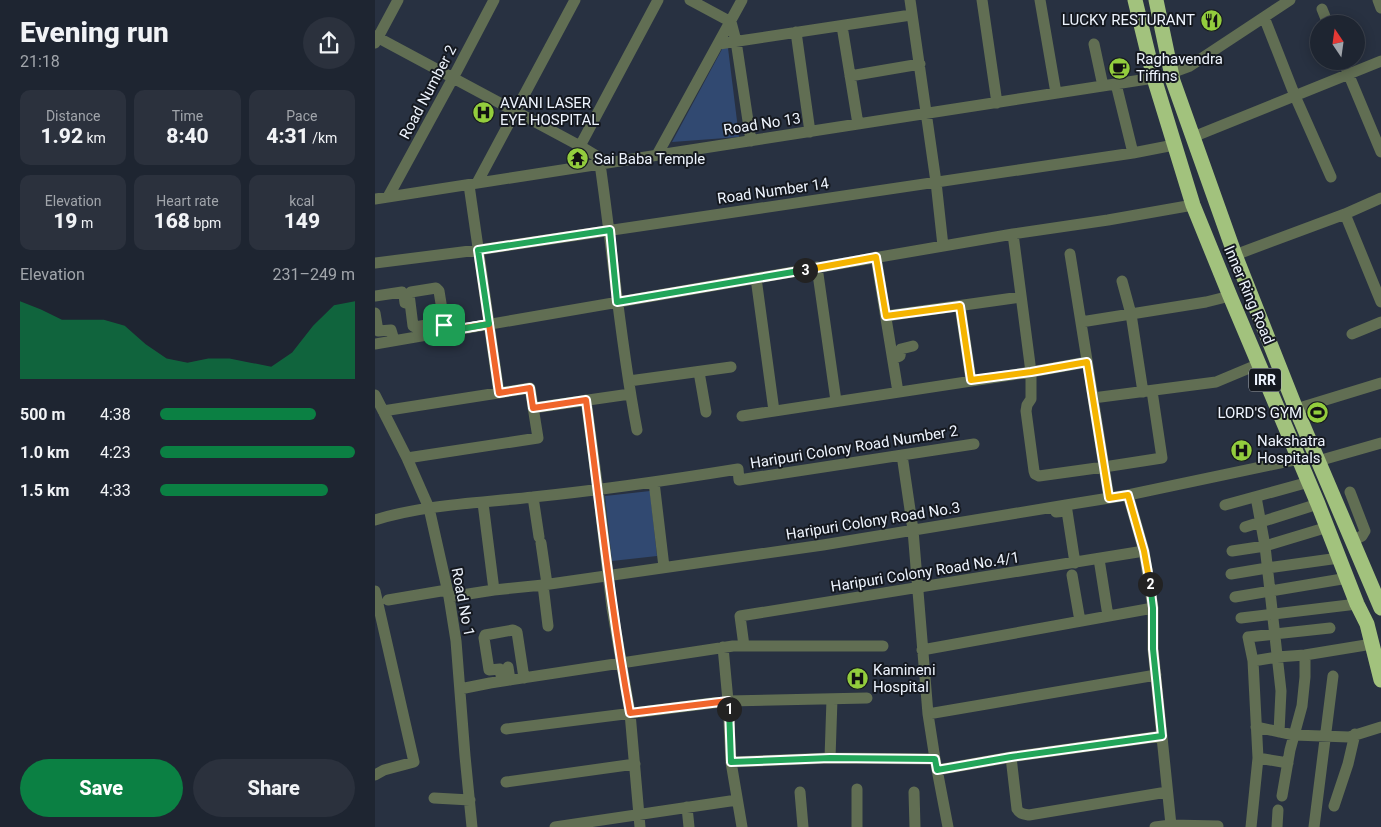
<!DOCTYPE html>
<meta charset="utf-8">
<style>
:root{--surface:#1e2531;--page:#2b313d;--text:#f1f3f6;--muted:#a1a5ab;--line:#3c424d;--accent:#0b8043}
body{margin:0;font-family:Roboto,sans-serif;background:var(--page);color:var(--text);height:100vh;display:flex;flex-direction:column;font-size:19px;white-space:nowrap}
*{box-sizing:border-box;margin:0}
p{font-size:16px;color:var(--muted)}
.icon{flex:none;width:28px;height:28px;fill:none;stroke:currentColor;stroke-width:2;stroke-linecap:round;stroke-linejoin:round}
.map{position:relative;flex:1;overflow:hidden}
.panel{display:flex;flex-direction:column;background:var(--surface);width:375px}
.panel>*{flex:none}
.needle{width:32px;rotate:347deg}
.controls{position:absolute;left:935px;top:15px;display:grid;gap:10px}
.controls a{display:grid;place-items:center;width:55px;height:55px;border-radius:50%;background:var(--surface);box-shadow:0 2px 12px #0003,0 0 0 1px var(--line);font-size:25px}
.pin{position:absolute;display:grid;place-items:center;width:42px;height:42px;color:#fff;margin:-21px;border-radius:10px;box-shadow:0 2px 8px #0006}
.km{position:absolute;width:25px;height:25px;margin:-12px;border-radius:50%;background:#222;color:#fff;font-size:14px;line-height:25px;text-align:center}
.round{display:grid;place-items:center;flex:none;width:52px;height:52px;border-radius:26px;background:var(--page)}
.summary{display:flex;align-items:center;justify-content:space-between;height:85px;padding:0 20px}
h1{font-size:28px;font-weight:800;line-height:38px}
.metrics{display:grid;grid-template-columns:repeat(3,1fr);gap:8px;height:85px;padding:5px 20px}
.metrics div{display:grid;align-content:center;border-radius:10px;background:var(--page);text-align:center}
.metrics b{font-size:21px;font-weight:800}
.metrics small{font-size:14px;font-weight:400}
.metrics p{font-size:14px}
.chart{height:140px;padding:10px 20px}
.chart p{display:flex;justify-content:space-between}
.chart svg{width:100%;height:90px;margin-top:5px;fill:var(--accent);opacity:.7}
.primary-button{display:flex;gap:10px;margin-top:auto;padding:10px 20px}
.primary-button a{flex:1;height:58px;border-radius:30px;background:var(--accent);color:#fff;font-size:20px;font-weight:800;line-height:58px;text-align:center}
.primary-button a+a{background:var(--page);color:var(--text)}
ul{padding:0 20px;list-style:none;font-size:16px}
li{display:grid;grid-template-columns:80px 60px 1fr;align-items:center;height:38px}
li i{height:12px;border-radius:6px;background:var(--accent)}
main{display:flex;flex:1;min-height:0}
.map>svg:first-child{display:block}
.green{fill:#314971}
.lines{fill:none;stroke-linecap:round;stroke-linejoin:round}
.minor{stroke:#616e53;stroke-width:11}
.highway{stroke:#a2c27d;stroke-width:15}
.split-1-casing{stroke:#fff;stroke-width:10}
.split-2-casing{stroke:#fff;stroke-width:10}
.split-3-casing{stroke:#fff;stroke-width:10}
.split-4-casing{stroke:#fff;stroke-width:10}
.split-1{stroke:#f0652b;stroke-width:6}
.split-2{stroke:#22a559;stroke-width:6}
.split-3{stroke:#f5b400;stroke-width:6}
.split-4{stroke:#22a559;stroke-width:6}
.labels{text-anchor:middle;stroke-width:4;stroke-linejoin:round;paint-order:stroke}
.shield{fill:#151920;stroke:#adb2bb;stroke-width:1}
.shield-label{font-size:14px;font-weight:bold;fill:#eef4fe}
.poi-label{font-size:15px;fill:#eef4fe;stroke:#151920;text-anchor:start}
.street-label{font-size:15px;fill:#eef4fe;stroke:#151920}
</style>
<main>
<section class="panel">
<div class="summary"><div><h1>Evening run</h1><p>21:18</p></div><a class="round"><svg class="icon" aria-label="share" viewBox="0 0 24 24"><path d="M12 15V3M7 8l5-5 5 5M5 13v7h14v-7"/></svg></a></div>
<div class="metrics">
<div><p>Distance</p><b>1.92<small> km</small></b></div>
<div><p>Time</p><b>8:40</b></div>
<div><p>Pace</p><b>4:31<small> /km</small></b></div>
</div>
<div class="metrics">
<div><p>Elevation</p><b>19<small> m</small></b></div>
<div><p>Heart rate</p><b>168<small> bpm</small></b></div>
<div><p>kcal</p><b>149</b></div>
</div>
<div class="chart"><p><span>Elevation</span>231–249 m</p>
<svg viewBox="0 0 160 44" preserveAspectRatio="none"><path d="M0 44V6L10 10L20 15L30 15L40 15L50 18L60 27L70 34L80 36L90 34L100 34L110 36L120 38L130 31L140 18L150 8L160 6V44z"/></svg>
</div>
<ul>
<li><b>500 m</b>4:38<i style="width:80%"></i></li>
<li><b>1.0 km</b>4:23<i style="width:100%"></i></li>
<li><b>1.5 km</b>4:33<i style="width:86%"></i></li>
</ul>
<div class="primary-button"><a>Save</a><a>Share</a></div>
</section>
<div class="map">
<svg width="1006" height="827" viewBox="0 0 1006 827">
<rect width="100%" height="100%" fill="#283141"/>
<path class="green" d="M352,40L364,137L297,142Z
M275,491L282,556L237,561L230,496Z"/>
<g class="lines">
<path class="minor" d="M315,0L356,22L361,41L376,141
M535,0L561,182L568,246
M607,0L622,103
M665,0L681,93
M1003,0L1006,8
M947,9L953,24
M889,17L920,96L956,177
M467,26L483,124
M421,32L435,132
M0,36L205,146L233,163
M0,43L23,0
M344,44L536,15
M719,44L728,86
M968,61L1006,152
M796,73L815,66L915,0
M475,76L545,64
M741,84L758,153
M818,137L1006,61
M205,146L283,0
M282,155L367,0
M225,164C238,253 245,342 262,430
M102,183L200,0
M94,185L124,393
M13,197L78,78L119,0
M0,199L779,78
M970,214L1006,302
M695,254L734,498
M860,255L970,214L1006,198
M501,257L523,392
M0,263L103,250L758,153L799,145
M442,267L461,401
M381,278L399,411
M747,281L756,314L768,392
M0,296L27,292L29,295L30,303
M585,306L596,380
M0,313L3,331L16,330L19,340
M511,316L646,297
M69,322L40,327L38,326L34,294L36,292L61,288L64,291L69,322L71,331
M706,322L831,302L855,296
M977,334L1006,322
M0,344L638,234L733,220L818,205
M518,359L525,356L526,349L538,346
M712,362L656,372V399L652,405L651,411L659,471L660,474L664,476L729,467L787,458L777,391
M324,372L331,412
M254,381L356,367
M0,395L32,458L54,508L74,597L81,641L90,756L97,827
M718,398L841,382L884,364
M211,400L223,490L237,608L255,713L265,827
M158,408L255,394
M921,409L1006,383
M8,411L155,388L163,438L32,458
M367,416L656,372L638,234
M527,455L538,530L553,714L560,759L573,827
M943,461L1006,443
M279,482L289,567
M975,492L990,531L987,536L977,541
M753,495L769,551L778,608V649L796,825L843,826
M158,497L164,537
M881,497L890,546L906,691L904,732
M108,503L119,590
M850,505L934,482
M681,512L692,511L700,563
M0,520C51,504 106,503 158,497C227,490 295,480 363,469L364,480L599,444
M870,527L943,504
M166,543L172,584
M857,551L890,546L953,527
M724,559L733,616
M856,574L892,568L964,558
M697,575L705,621
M168,585L173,626
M0,591L39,762L9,770L0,775
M74,597L119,590L168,585L448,545L691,505L753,495L924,459
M860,597L973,578
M13,600L72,590
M866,618L982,604
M369,646L365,616L769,551
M348,647L353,701L356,762L367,827
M547,650L778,608
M878,661L902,657L930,655L997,644
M133,667L135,680
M127,681L125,669L114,670L109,638L110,635L138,630L142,632L149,678
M85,689L115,683L358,646H508
M553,714L781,675
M881,727L919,735L974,737L1006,727
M131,729L353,701L492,698
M636,757L642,809C645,814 648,814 654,815L792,792
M455,758L457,699
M883,758L913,763
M356,762L455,758L560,759
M562,770L636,757L787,736
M131,782L260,764
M482,789V827
M425,792L428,827
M539,792L540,827
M907,796L915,750L927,706L930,677V655
M59,798L95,800
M959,806L973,764L980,734
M312,807L314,827
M180,827L362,800
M780,827L796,825
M876,827L883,758L878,661L873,637L955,628
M902,827L903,810
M939,827L958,676"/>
<path class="highway" d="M760,0L779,78L818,205L855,296L943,504L982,604L992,624L1006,680
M781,0L798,81L860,255L921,409L1006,608"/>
</g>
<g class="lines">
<defs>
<path id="split-1" d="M69,325L71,331L114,324L124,393L155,388L158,408L211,400C225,505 236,610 255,713L353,701L354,709"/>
<path id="split-2" d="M354,709L356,762L455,758L560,759L562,770L636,757L787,736L778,649V608L775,584"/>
<path id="split-3" d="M430,270L501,257L511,316L585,306L596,380L656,372L712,362L734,498L753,495L769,551L775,584"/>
<path id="split-4" d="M69,325V322L62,324L63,333L114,324L103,250L235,230L242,302L430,270"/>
</defs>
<use href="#split-1" class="split-1-casing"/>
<use href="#split-2" class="split-2-casing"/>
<use href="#split-3" class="split-3-casing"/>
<use href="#split-4" class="split-4-casing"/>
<use href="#split-1" class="split-1"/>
<use href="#split-2" class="split-2"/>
<use href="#split-3" class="split-3"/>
<use href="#split-4" class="split-4"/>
</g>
<defs>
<symbol id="restaurant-disc" viewBox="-11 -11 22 22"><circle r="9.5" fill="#93cd3d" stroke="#151920"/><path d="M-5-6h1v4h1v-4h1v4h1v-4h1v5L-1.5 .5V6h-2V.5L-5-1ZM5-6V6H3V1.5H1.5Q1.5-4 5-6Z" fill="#111"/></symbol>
<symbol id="cafe-disc" viewBox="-11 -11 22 22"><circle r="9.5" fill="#93cd3d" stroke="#151920"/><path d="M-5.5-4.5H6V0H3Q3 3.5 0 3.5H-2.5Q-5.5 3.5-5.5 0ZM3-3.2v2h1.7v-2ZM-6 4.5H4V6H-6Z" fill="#111"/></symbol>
<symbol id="hospital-disc" viewBox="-11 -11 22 22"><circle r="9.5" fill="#93cd3d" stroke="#151920"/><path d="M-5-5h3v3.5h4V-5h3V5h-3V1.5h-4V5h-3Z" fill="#111"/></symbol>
<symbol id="temple-disc" viewBox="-11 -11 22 22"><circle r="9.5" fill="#93cd3d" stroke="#151920"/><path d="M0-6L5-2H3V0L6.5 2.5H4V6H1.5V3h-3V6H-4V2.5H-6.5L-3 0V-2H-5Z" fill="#111"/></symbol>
<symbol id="stadium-disc" viewBox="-11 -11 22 22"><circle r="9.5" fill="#93cd3d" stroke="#151920"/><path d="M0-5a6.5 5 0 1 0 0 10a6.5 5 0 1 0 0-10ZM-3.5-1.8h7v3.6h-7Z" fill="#111"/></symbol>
</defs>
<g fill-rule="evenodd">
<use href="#restaurant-disc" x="824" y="8" width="25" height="25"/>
<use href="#cafe-disc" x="732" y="56" width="25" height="25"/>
<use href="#hospital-disc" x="96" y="100" width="25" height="25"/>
<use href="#temple-disc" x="190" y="146" width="25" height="25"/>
<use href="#stadium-disc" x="930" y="400" width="25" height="25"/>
<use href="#hospital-disc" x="854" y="438" width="25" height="25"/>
<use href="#hospital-disc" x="470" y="666" width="25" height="25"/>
</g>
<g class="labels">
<rect class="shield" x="874" y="368.5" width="32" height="23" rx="4"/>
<g class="shield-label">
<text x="890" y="385">IRR</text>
</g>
<g class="poi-label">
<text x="820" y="25" text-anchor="end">LUCKY RESTURANT</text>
<text x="761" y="64">Raghavendra<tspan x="761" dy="17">Tiffins</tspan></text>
<text x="125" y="108">AVANI LASER<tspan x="125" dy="17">EYE HOSPITAL</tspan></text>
<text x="219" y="164">Sai Baba Temple</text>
<text x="927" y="418" text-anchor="end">LORD'S GYM</text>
<text x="882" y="446">Nakshatra<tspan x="882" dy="17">Hospitals</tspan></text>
<text x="498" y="675">Kamineni<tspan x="498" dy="17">Hospital</tspan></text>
</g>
<g class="street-label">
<text transform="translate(53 92) rotate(-62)" y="5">Road Number 2</text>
<text transform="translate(387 124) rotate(-9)" y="5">Road No 13</text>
<text transform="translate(398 191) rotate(-8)" y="5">Road Number 14</text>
<text transform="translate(874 295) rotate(67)" y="5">Inner Ring Road</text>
<text transform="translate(479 447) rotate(-9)" y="5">Haripuri Colony Road Number 2</text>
<text transform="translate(498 521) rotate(-9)" y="5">Haripuri Colony Road No.3</text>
<text transform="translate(550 572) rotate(-9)" y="5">Haripuri Colony Road No.4/1</text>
<text transform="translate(88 602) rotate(79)" y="5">Road No 1</text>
</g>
</g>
</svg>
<div class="controls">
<a><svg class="needle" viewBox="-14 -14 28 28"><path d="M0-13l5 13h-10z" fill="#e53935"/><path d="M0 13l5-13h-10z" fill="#a1a5ab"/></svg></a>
</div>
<div class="pin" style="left:69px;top:325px;background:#1e9e55"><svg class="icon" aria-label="arrive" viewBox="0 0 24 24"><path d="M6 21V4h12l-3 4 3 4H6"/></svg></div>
<b class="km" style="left:354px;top:709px">1</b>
<b class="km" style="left:775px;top:584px">2</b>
<b class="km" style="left:430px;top:270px">3</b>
</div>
</main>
